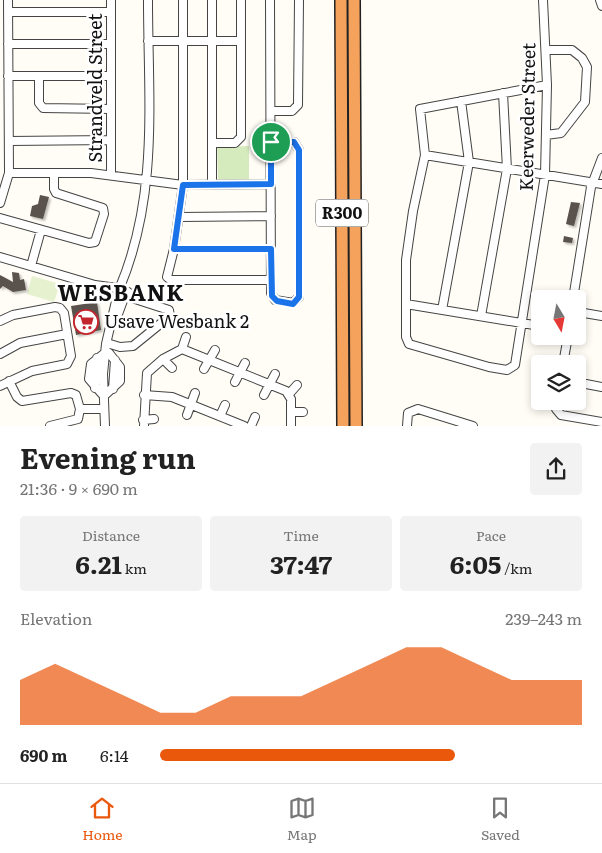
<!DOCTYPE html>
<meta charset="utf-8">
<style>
:root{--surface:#fff;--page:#f2f2f2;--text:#222;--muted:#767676;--line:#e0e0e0;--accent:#ea580c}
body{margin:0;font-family:Literata,serif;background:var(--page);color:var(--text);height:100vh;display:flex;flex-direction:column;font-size:19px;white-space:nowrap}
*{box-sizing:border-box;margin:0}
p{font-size:16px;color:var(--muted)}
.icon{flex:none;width:28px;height:28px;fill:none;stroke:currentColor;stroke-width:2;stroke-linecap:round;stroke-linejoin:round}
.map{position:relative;height:426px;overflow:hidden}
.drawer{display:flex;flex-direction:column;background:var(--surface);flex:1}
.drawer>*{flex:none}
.needle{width:32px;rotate:170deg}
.tools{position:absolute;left:531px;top:290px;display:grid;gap:10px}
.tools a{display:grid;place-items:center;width:55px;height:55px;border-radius:5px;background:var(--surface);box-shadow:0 2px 8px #0003;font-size:25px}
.pin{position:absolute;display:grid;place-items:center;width:42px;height:42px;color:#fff;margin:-21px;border:2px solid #fff;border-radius:50%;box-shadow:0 1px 5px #0007}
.round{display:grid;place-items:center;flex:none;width:52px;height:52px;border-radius:5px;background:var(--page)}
.overview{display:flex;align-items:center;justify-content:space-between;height:85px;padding:0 20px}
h1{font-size:28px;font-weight:700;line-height:38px}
.figures{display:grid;grid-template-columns:repeat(3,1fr);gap:8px;height:85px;padding:5px 20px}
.figures div{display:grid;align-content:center;border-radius:5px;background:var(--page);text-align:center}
.figures b{font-size:25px;font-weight:700}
.figures small{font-size:14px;font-weight:400}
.figures p{font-size:14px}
.chart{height:140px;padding:10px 20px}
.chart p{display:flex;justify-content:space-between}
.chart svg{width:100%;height:90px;margin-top:5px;fill:var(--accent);opacity:.7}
ul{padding:0 20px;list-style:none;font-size:16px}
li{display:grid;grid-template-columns:80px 60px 1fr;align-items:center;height:38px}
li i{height:12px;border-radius:6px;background:var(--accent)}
.dock{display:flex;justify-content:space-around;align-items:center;height:70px;border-top:1px solid var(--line);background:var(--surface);font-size:14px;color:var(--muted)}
.dock a{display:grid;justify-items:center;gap:2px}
.dock .active{color:var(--accent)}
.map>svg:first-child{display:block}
.green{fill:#d5ebbd}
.pitch{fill:#e6f2cf}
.building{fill:#5a524d;filter:url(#shadow)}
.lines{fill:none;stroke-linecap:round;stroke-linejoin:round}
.minor-casing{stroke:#444;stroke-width:10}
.highway-casing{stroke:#222;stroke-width:14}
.minor{stroke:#fff;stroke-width:8}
.highway{stroke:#f5a25d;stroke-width:11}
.route-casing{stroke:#fff;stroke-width:10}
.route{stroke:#1a73e8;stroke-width:6}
.labels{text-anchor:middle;stroke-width:5;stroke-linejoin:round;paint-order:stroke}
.shield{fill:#fff;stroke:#585858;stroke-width:1}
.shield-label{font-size:16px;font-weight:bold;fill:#111}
.street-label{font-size:18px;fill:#111;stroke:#fff}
.poi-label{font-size:18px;fill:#111;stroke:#fff;text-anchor:start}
.district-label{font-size:22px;font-weight:bold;letter-spacing:1px;fill:#111;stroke:#fff}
</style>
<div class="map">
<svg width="602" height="426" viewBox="0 0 602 426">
<defs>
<filter id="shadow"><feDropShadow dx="2" dy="2" stdDeviation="1" flood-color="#0004"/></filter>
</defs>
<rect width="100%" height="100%" fill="#fffdf5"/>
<path class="green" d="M249,146V180L218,179L217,147Z"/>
<path class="pitch" d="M32,276L60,284L54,302L27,294Z"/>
<path class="building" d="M40,195L49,197L43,219L30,216L32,206L38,204Z
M571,202L580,203L574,226L566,224Z
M564,236L573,238L572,243L563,242Z
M12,272L19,273L20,280L24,279L26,290L13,292L3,286L0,289V275L13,282Z
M97,302L101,330L76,335L71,306Z"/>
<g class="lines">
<defs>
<path id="minor" d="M8,0L9,173H91L183,185L271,184
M183,0V185L174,249L167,277L171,280H271
M212,0V184
M270,0L271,293L275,300L293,303L299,297V150L294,142H271
M543,0L547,85L545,175L515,365L507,370L489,367L409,344L406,337V260L413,211L425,155L420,109L547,85
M600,0L602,6
M8,12H111
M148,41H241
M8,44H111
M546,50H572L582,58L587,67L585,102L561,133L546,135
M8,76H111
M39,76V103L43,108L111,109
M271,111H292L298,105L299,0
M9,141L111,140
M213,143H235L241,137V0
M425,155L602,184
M111,175V0
M0,203L9,173
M180,217L271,216
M0,218L89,243L95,242L104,214L103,208L56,193L54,189V173
M174,249H271
M0,257L95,285L117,288
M31,266L41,230
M120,287C159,194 148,99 148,0
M573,299L591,187L602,158
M406,304L540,326
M442,310L469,162L461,101
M578,312L602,316
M118,314L124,298
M481,316L507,169L503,93
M0,321L13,315L55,307L60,308L64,313L71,356L67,364L32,371L0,386
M110,344L120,347L133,346L170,316L169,310L135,299L128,292
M182,349L186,337
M0,354L20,343L67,334
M163,359L172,368
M563,364L568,336
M204,369L215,350
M9,381L17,397L22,401L71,393L76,395L80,409L78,419L50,426
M235,382L245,363
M586,384L602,387
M95,388L97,358
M113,389L115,360
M102,394L89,379L91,364L105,353
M106,394L120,381V367L109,353
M289,394L297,385
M144,395L172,397L244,426
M264,395L275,374
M557,401L556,409L561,415L602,422
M80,409H103
M291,412H303
M187,415L195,393
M220,416L225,405
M143,420L154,419
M105,426L103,374L106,344L117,297
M144,426L147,373L163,359L182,349L286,391L291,399V426
M251,426L255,417
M407,426L408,413L418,409L473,426"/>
<path id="highway" d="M341,0L343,426
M354,0L356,426"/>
</defs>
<use href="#minor" class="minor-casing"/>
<use href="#highway" class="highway-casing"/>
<use href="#minor" class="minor"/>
<use href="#highway" class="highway"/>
</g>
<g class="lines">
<defs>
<path id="route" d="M271,142H294L299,150V297L293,304L277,301L272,296L271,249H174L183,185L271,184Z"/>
</defs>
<use href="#route" class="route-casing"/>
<use href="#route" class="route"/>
</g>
<defs>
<symbol id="supermarket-ring" viewBox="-11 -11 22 22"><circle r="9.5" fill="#fff" stroke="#c4262e" stroke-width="1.5"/><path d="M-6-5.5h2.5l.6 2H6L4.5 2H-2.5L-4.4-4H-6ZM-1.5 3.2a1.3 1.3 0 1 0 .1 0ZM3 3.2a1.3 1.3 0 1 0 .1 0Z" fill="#c4262e"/></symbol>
</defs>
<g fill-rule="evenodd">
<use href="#supermarket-ring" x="72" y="308" width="28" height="28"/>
</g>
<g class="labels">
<rect class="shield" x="316" y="199.5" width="52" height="27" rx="4"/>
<g class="shield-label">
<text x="342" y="219">R300</text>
</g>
<g class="street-label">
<text transform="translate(96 88) rotate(-90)" y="6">Strandveld Street</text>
<text transform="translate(528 117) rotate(-89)" y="6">Keerweder Street</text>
</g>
<g class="poi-label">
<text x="104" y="328">Usave Wesbank 2</text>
</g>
<g class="district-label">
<text x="121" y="301">WESBANK</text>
</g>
</g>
</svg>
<div class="tools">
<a><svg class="needle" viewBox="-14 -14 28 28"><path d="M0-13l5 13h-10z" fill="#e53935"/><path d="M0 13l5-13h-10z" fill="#767676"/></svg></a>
<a><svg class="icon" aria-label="layers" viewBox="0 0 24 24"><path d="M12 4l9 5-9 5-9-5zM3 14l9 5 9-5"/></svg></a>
</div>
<div class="pin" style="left:271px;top:142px;background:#1e9e55"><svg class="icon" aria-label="arrive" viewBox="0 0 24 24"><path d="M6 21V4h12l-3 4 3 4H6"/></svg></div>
</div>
<section class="drawer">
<div class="overview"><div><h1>Evening run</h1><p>21:36 · 9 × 690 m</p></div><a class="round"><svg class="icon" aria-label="share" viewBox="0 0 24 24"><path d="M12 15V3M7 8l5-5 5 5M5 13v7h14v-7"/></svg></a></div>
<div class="figures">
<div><p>Distance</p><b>6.21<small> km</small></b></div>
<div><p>Time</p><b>37:47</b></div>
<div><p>Pace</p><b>6:05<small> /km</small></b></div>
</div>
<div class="chart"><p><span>Elevation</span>239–243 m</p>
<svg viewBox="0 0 160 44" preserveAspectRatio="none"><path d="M0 44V22L10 14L20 22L30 30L40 38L50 38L60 30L70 30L80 30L90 22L100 14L110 6L120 6L130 14L140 22L150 22L160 22V44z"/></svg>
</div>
<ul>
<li><b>690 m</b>6:14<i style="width:70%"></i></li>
</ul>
</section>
<nav class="dock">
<a class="active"><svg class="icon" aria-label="home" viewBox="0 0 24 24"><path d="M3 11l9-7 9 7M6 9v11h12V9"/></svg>Home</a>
<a><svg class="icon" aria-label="map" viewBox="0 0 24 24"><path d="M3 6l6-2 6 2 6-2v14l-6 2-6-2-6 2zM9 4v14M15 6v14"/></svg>Map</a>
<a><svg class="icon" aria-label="saved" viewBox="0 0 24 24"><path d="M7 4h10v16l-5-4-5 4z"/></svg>Saved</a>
</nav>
